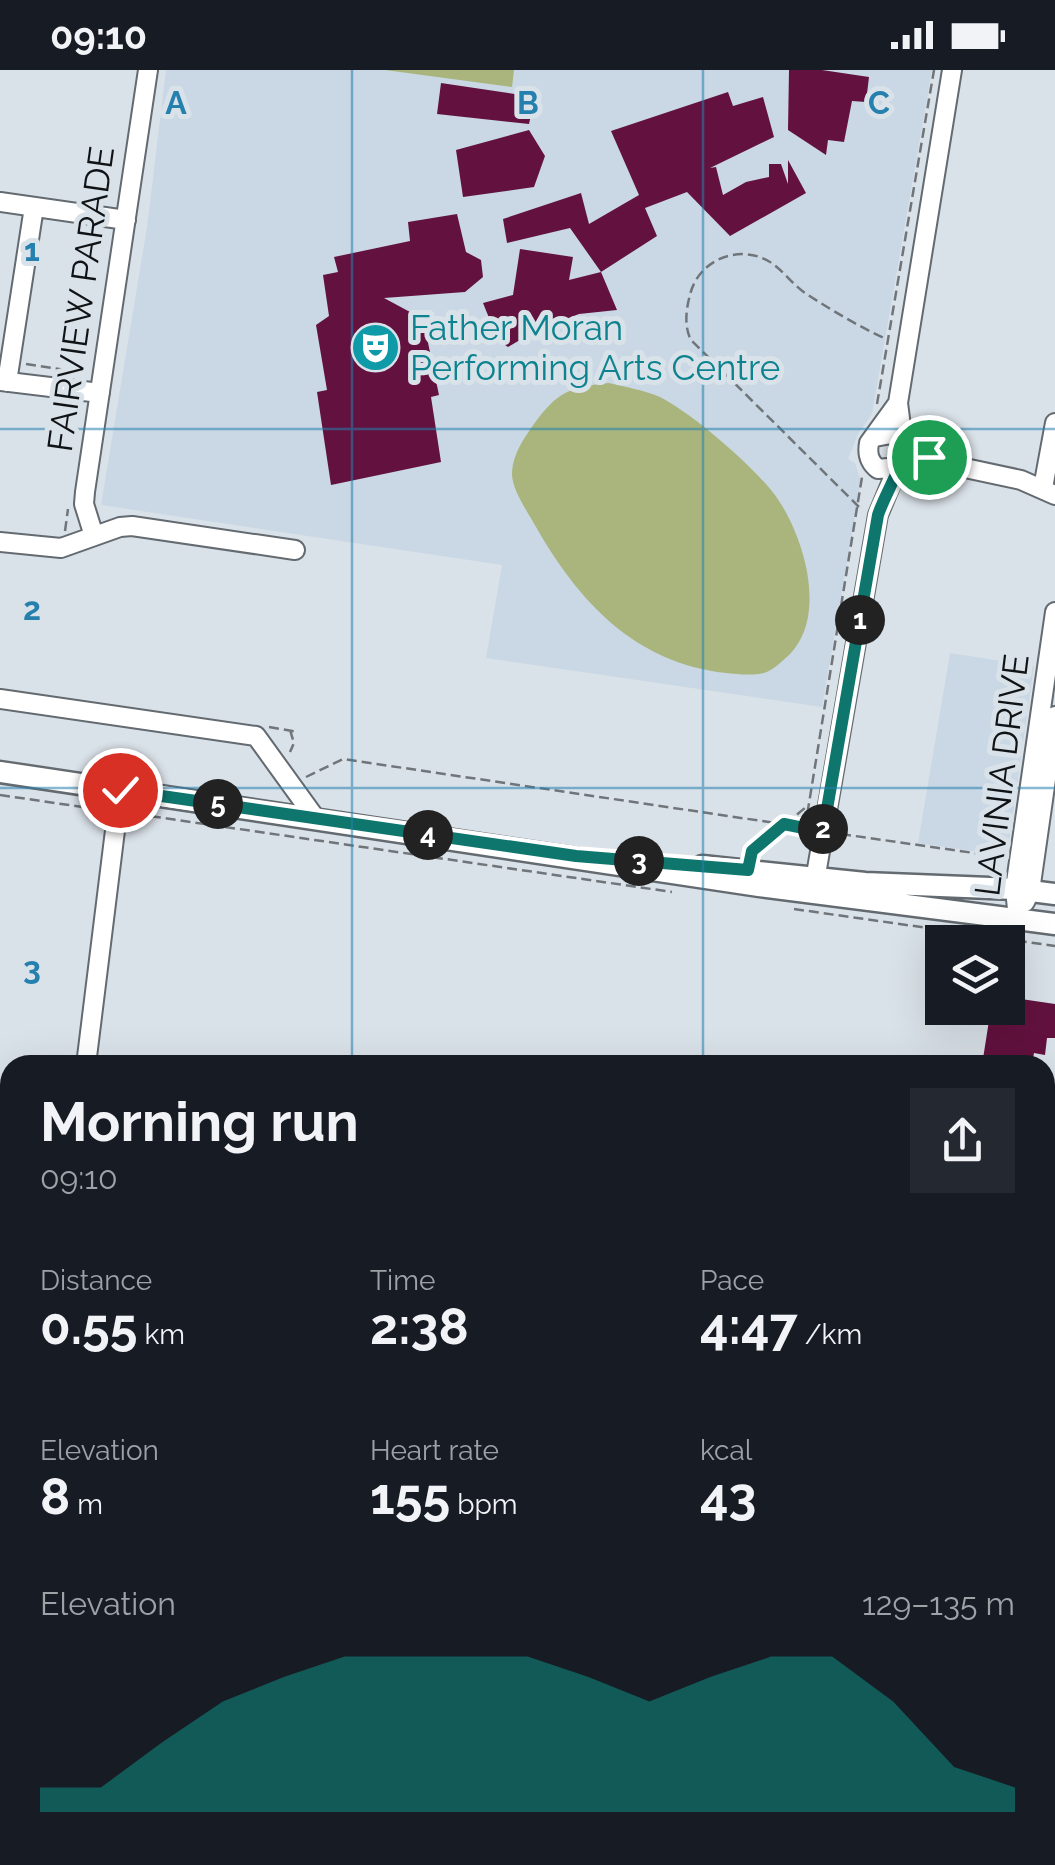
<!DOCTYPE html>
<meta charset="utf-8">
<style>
:root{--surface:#171b24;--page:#242831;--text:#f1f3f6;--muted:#9ea1a6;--accent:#0f766e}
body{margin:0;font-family:Raleway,sans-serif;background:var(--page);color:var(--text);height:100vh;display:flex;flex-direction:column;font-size:38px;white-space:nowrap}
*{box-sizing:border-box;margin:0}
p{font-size:32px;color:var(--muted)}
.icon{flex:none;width:55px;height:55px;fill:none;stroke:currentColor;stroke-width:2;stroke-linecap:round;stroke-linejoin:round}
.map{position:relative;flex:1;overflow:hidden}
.panel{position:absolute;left:0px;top:985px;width:1055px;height:810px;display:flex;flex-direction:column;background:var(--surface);border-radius:30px 30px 0 0;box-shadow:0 10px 40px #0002}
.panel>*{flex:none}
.fabs{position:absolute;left:925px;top:855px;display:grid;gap:20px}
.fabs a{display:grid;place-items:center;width:100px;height:100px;border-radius:0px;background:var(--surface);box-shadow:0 10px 40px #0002;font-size:50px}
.pin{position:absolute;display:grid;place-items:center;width:85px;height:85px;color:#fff;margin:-42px;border:5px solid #fff;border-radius:50%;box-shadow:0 2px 10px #0007}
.km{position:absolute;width:50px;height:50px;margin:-25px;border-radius:50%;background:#222;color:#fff;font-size:28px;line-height:50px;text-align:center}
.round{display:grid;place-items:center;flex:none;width:105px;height:105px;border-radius:0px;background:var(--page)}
.summary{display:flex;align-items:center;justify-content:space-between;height:170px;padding:0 40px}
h1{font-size:55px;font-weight:700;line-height:75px}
.stats{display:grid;grid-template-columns:repeat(3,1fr);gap:15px;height:170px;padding:10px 40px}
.stats div{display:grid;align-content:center}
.stats b{font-size:50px;font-weight:700}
.stats small{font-size:28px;font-weight:400}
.stats p{font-size:28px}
.chart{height:280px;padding:20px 40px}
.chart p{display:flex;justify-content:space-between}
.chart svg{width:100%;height:180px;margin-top:10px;fill:var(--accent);opacity:.7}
.status{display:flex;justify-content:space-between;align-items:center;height:70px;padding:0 50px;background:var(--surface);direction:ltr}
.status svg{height:28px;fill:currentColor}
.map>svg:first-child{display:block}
.built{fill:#c9d8e4}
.green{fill:#a9b57c}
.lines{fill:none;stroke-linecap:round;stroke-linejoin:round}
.stream{stroke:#3d8ecb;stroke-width:4}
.building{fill:#63123f}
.minor-casing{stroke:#636a70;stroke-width:22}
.major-casing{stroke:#636a70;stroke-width:25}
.path{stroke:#70757a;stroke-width:2.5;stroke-dasharray:10 5;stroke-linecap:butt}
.minor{stroke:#fff;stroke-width:18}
.major{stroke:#fff;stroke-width:20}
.route-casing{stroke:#fff;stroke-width:20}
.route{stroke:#0f766e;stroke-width:12}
.grid{fill:none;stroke:#2580ae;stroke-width:2.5;stroke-opacity:0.55}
.labels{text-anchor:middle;stroke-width:10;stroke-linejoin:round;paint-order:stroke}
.street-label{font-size:35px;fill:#101315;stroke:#dae2e9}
.culture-label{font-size:35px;fill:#0d838f;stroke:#dae2e9;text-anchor:start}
.grid-label{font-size:32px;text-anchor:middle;font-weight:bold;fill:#2580ae;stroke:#dae2e9;stroke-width:10;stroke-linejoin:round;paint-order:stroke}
</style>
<div class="status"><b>09:10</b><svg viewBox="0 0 49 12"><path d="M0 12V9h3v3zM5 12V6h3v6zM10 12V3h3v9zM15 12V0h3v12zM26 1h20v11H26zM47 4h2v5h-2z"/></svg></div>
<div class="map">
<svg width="1055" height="1795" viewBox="0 0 1055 1795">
<rect width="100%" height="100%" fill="#dae2e9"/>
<path class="built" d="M166,0H932L872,344L858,364L848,389L855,393L861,412L822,637L486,588L502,495L101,435L147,157Z
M950,583L1034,596L1007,786L918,773Z"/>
<path class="green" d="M385,0H514L512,17Z
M609,313C625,317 644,320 660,327C692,343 753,396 775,425C804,465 829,547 788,586C781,592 773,600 764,603C752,606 737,604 726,603C635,593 579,532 536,457C528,442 511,419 512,402C513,384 524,368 534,354C557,322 570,317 609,313Z
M308,1785H736L780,1795H347Z"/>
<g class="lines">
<path class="stream" d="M0,1416L10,1420
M463,1785L493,1795"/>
</g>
<path class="building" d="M789,0H822L869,7L866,32L852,31L844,72L828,70L826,85L788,60Z
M441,13L535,27L529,54L437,44Z
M728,22L733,36L763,27L774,67L710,98L716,97L723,125L746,112L769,107V94H781L788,114V90L806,123L730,166L687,122L645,138L657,166L601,202L570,158L507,173L503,149L581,123L589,154L639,125L611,61Z
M529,60L545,86L534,117L463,127L456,80Z
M457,144L466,182L481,190L483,207L465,222L384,228L423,249L439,325L431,327L441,392L331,415L317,322L327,320L316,255L329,246L323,205L338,202L334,187L410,171L408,152Z
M520,179L573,187L569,210L601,202L617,240L579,244L537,260L508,277L498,270L483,233L513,225Z
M1008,927L1055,934V968H1047L1045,985L1034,983L1032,995L1001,992L1000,995H982L991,938H1008Z"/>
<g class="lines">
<defs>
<path id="minor" d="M0,132L126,150
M0,311L100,323
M7,312L34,137
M875,367L891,364L903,372L905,386L898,397L878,399C869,392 867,384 869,373L898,333
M903,372L898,333L952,0
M904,374L951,395L1021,410L1055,425
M1043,418L1055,353
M94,466L84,434L85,422L148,0
M0,472L61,478L120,457L132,456L295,480
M0,629L256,666L316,749
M813,822L878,445L898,397
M1025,832L1030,821L1055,646
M1018,849L1015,819L1055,542
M86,995L120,720
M0,1145L10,1146
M1045,1207L1055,1209
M1045,1405L1055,1406
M0,1461L10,1465
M1045,1620L1055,1621
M769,1785L813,1795
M944,1795L946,1785"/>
<path id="major" d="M0,702L759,816L1055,854
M702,796L865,813L1015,819L1055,824"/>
</defs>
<use href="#minor" class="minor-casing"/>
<use href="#major" class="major-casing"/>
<path class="path" d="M26,294L79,302L86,298
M877,334L934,0
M859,437L691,270C684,257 686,239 690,225C698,190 739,173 770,192C783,200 792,214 805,223C831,240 858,256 886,269
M65,461L68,439
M269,657L298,662
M290,660L294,673L290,682
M306,707L343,689L809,758
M0,725L103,740
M136,744L672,822
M805,758L862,407
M841,764L1002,787
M751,783L806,737
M794,839L1055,876
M1045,1225L1055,1226
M0,1376L10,1380
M1045,1385L1055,1386
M721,1785L754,1792"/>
<use href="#minor" class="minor"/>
<use href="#major" class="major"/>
</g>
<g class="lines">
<defs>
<path id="route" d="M120,720L576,786L748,800L752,781L784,754L823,762L878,445C884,426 906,391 904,374L929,387"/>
</defs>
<use href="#route" class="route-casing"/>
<use href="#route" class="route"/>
</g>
<path class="grid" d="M352,0V995M703,0V995M0,359H1055M0,718H1055M0,1077H10M1045,1077H1055M0,1436H10M1045,1436H1055M352,1785V1795M703,1785V1795"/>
<defs>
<symbol id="theatre-disc" viewBox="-11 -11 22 22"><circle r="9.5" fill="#0f9aa8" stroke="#dae2e9"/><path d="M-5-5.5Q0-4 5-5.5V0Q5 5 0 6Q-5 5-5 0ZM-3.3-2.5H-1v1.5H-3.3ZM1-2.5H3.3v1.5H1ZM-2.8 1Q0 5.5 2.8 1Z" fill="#fff"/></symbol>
</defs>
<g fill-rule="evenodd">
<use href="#theatre-disc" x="348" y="250" width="55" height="55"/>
</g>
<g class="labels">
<g class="street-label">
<text transform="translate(81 229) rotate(-82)" y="12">FAIRVIEW PARADE</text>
<text transform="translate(1002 705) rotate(-83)" y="12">LAVINIA DRIVE</text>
</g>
<g class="culture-label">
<text x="410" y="270">Father Moran<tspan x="410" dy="40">Performing Arts Centre</tspan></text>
</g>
</g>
<g class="grid-label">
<text x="176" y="44">A</text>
<text x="528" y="44">B</text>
<text x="879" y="44">C</text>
<text x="32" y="191">1</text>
<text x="32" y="550">2</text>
<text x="32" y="909">3</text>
</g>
</svg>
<div class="fabs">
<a><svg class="icon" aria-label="layers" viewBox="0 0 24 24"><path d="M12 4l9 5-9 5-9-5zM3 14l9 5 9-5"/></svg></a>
</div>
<div class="pin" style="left:929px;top:387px;background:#1e9e55"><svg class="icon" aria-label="arrive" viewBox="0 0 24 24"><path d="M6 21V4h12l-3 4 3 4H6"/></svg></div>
<div class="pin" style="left:120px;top:720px;background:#d93025"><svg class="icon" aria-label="check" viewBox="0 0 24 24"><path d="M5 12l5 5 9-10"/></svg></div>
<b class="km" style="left:860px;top:550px">1</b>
<b class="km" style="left:823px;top:759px">2</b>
<b class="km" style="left:639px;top:791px">3</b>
<b class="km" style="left:428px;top:765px">4</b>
<b class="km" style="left:218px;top:734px">5</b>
<section class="panel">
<div class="summary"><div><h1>Morning run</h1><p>09:10</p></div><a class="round"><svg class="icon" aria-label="share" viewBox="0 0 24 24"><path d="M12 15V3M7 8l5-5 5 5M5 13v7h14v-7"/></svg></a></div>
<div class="stats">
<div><p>Distance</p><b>0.55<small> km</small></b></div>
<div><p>Time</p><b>2:38</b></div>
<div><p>Pace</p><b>4:47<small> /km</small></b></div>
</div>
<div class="stats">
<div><p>Elevation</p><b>8<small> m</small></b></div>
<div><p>Heart rate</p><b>155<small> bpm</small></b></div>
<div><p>kcal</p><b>43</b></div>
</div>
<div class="chart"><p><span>Elevation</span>129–135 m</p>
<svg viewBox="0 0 160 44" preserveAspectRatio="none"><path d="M0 44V38L10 38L20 27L30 17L40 11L50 6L60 6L70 6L80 6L90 11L100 17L110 11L120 6L130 6L140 17L150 33L160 38V44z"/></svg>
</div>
</section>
</div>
